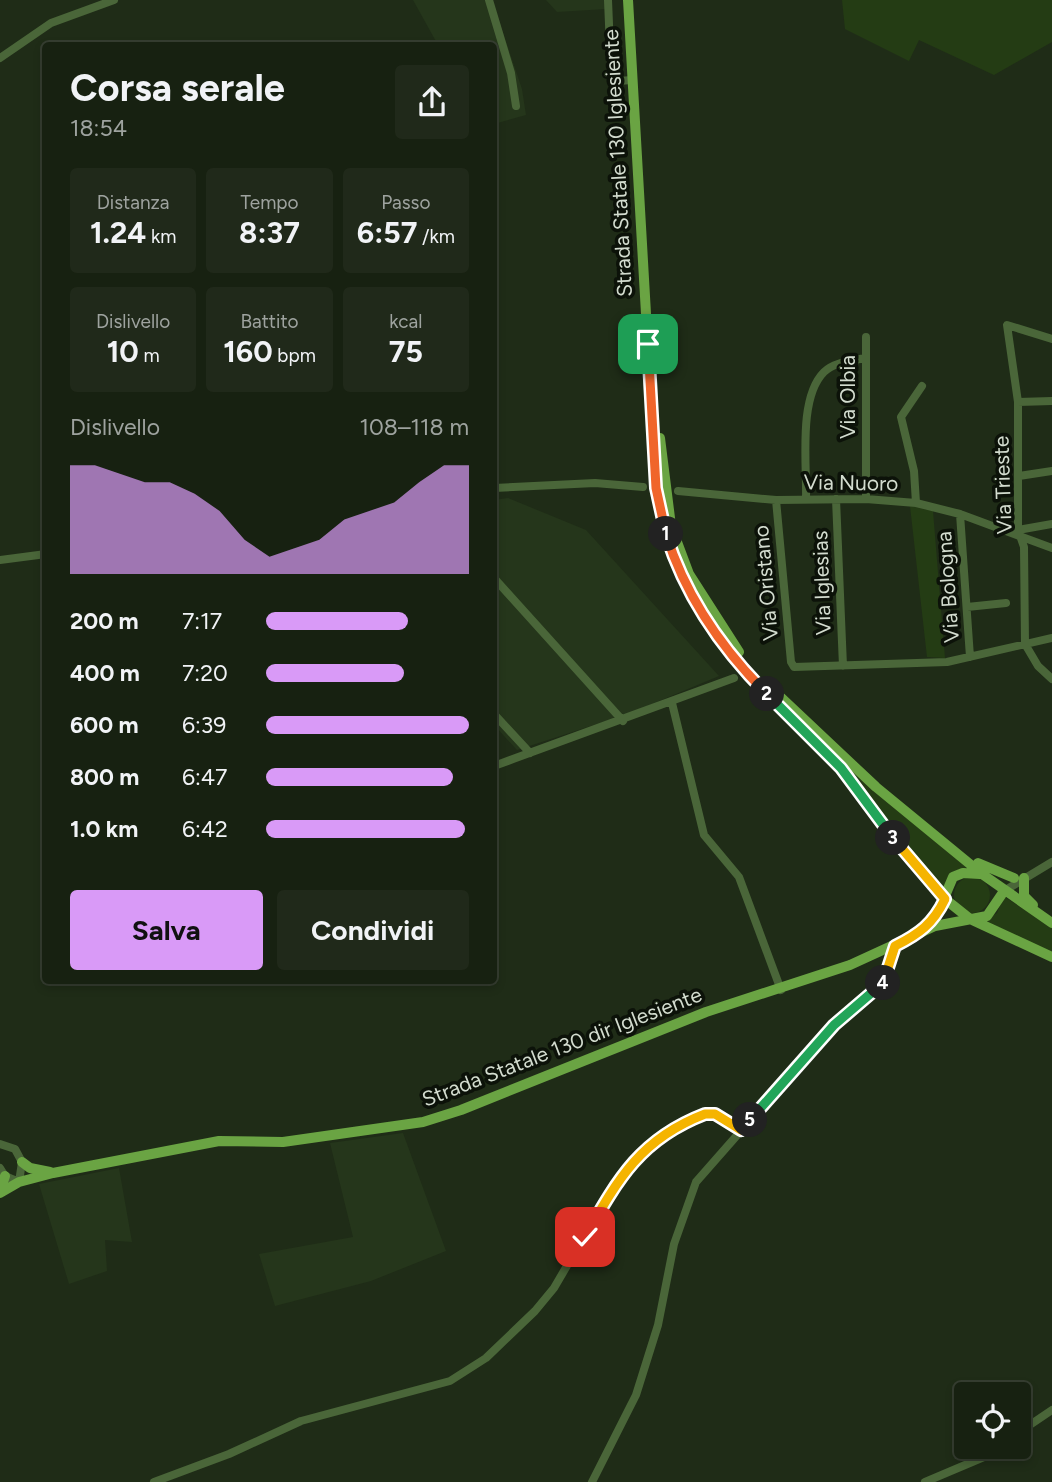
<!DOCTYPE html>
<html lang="it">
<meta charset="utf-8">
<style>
:root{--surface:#172111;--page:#20291a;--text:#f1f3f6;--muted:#9ea39f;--line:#363e31;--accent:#d99af7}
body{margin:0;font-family:Figtree,sans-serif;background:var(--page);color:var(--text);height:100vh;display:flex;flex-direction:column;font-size:26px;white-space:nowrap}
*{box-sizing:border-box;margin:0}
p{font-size:23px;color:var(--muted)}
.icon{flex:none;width:38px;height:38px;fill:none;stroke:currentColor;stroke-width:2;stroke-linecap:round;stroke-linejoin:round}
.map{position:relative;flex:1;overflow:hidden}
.details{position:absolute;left:42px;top:42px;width:455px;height:942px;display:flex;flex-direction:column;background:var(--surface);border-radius:7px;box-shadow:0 4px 10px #0003,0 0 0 2px var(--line)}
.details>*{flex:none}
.fabs{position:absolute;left:954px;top:1382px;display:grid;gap:14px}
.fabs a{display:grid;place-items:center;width:77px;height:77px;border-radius:7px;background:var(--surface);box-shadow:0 4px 10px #0003,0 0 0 2px var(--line);font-size:35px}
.pin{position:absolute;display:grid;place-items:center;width:60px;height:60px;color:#fff;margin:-30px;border-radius:14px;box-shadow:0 4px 10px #0006}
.km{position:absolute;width:35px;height:35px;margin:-18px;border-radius:50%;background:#222;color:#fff;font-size:19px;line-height:35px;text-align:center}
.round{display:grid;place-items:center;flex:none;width:74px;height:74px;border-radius:7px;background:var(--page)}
.overview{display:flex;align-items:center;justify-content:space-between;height:119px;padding:0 28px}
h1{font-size:38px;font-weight:700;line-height:52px}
.stats{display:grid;grid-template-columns:repeat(3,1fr);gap:10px;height:119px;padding:7px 28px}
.stats div{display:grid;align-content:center;border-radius:7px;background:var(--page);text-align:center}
.stats b{font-size:30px;font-weight:700}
.stats small{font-size:19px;font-weight:400}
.stats p{font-size:19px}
.chart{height:196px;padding:14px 28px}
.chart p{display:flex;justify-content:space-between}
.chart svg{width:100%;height:126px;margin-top:7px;fill:var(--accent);opacity:.7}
.cta{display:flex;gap:14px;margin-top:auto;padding:14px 28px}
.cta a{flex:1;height:80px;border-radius:7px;background:var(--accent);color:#111;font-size:28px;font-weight:700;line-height:80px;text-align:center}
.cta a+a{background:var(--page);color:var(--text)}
ul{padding:0 28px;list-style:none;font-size:23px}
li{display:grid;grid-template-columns:112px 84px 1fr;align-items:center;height:52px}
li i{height:18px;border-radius:9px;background:var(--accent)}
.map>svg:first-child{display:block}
.built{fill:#25361b}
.green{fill:#243c14}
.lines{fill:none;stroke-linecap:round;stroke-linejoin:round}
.minor{stroke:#4a6639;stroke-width:8}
.major{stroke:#6aa443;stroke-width:10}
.split-1-casing{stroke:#fff;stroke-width:14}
.split-2-casing{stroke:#fff;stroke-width:14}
.split-3-casing{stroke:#fff;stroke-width:14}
.split-4-casing{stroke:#fff;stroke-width:14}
.split-5-casing{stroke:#fff;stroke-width:14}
.split-6-casing{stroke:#fff;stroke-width:14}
.split-1{stroke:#f0652b;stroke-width:9}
.split-2{stroke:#f0652b;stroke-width:9}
.split-3{stroke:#22a559;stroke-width:9}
.split-4{stroke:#f5b400;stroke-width:9}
.split-5{stroke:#22a559;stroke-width:9}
.split-6{stroke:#f5b400;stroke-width:9}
.labels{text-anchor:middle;stroke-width:7;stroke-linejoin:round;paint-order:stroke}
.street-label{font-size:21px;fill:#d3dccf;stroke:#0c1209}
</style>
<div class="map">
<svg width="1052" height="1482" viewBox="0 0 1052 1482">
<rect width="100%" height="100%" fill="#1f2c17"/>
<path class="built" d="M413,0H492L522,89L526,115L494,124V46L438,45Z
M546,0H606V9L557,12Z
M508,498L586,530L719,676L628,714L517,750L494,725V500Z
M403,1133L446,1251L371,1281L275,1306L259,1254L353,1237L330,1143Z
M119,1168L132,1242L105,1240L107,1271L69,1284L39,1184Z"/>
<path class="green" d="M842,0H1052V42L994,75L919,40L909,61L845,29Z
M910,506L933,511L945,658L927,657Z
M846,767L969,868L942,892L921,869Z
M954 895a18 18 0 1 1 36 0a18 18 0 1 1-36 0Z
M1003,896L1052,927V954L981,922L997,913Z"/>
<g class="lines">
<path class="minor" d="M489,0L511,73L516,106
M608,0L611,72L618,81L632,80
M0,58L51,23L114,0
M866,337V499
M1052,339L1007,325L1018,402V530L1024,547L1025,644L1038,666L1052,679
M1018,402L1052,401
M1019,476L1052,471
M494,488L595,483L643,487
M678,491L776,500L866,499L916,503L960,514L1052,548
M806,499C807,464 798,398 824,372C834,362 852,361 865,358
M836,499L843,666
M776,500L791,662L794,667L947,662L1052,638
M916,503L914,471L901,417L922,386
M960,514L970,657
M1018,530L1052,524
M0,560L46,554
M494,578L623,721
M967,607L1006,603
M672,703L704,835L739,877L781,990
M494,714L530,753
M494,766L734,678
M1004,891L1052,862
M0,1144L15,1149L22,1162L19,1182L5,1176L0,1168
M1018,1433L1052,1410
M154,1482L229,1454L301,1421L450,1381L486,1358L535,1311L554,1288L620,1175L646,1148L705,1114H715L741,1130
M592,1482L636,1395L658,1325L674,1244L696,1182L834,1025L886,980L895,946
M925,1482L984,1457L998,1447"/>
<path class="major" d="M628,0L656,488L674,560L695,602L746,673L841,768L893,838L945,899L970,919L1052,957
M660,438L671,526L689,574L739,652
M775,692L876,787L982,874L1052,923
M978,863L1014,878
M1024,878V896L1033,905
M927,927L936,917L953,877L963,873L980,874
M22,1162L30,1168L50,1172
M0,1192L5,1176
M0,1193L19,1182L53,1173L219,1141L283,1142L423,1122L461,1110L706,1012L850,965L935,926L987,916L1004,891"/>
</g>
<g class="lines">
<defs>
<path id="split-1" d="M648,344L656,488L666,534"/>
<path id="split-2" d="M666,534C685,595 722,649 767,694"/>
<path id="split-3" d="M767,694L841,768L893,838"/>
<path id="split-4" d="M883,983L895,946C919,934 933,924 945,899L893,838"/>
<path id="split-5" d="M750,1120L834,1025L883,983"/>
<path id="split-6" d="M585,1237C618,1179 640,1139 705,1114H715L741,1130L750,1120"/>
</defs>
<use href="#split-1" class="split-1-casing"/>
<use href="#split-2" class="split-2-casing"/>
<use href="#split-3" class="split-3-casing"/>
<use href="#split-4" class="split-4-casing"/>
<use href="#split-5" class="split-5-casing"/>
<use href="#split-6" class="split-6-casing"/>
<use href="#split-1" class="split-1"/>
<use href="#split-2" class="split-2"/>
<use href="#split-3" class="split-3"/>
<use href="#split-4" class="split-4"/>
<use href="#split-5" class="split-5"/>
<use href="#split-6" class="split-6"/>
</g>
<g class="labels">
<g class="street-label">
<text transform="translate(618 163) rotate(-93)" y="7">Strada Statale 130 Iglesiente</text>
<text transform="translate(848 397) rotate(-90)" y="7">Via Olbia</text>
<text transform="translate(851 483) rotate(1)" y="7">Via Nuoro</text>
<text transform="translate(1003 485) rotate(-92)" y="7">Via Trieste</text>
<text transform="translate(766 583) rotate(-95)" y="7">Via Oristano</text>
<text transform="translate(822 583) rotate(-92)" y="7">Via Iglesias</text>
<text transform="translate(948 587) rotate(-94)" y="7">Via Bologna</text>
<text transform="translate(562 1047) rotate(-21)" y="7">Strada Statale 130 dir Iglesiente</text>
</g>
</g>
</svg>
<div class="fabs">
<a><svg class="icon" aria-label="locate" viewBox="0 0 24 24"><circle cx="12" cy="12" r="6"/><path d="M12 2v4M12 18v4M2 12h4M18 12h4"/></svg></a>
</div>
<div class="pin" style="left:648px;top:344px;background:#1e9e55"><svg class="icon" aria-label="arrive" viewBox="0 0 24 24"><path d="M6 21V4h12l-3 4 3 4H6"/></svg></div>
<div class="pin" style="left:585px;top:1237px;background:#d93025"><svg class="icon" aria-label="check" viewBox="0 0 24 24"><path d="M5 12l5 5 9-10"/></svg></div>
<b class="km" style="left:666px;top:534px">1</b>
<b class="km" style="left:767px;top:694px">2</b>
<b class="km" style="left:893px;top:838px">3</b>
<b class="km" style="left:883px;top:983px">4</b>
<b class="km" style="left:750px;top:1120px">5</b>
<section class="details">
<div class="overview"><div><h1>Corsa serale</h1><p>18:54</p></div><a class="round"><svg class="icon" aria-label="share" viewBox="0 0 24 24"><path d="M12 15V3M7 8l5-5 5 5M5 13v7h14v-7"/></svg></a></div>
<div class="stats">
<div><p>Distanza</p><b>1.24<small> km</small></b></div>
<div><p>Tempo</p><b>8:37</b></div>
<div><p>Passo</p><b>6:57<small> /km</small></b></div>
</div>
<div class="stats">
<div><p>Dislivello</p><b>10<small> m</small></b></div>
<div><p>Battito</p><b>160<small> bpm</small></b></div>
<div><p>kcal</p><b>75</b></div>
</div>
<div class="chart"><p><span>Dislivello</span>108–118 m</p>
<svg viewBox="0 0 160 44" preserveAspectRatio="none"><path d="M0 44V6L10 6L20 9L30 12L40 12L50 16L60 22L70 32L80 38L90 35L100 32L110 25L120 22L130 19L140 12L150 6L160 6V44z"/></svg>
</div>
<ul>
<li><b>200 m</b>7:17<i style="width:70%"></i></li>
<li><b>400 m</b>7:20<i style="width:68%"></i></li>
<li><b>600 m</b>6:39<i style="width:100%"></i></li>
<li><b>800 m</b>6:47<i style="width:92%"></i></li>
<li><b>1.0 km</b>6:42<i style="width:98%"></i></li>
</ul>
<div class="cta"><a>Salva</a><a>Condividi</a></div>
</section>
</div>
